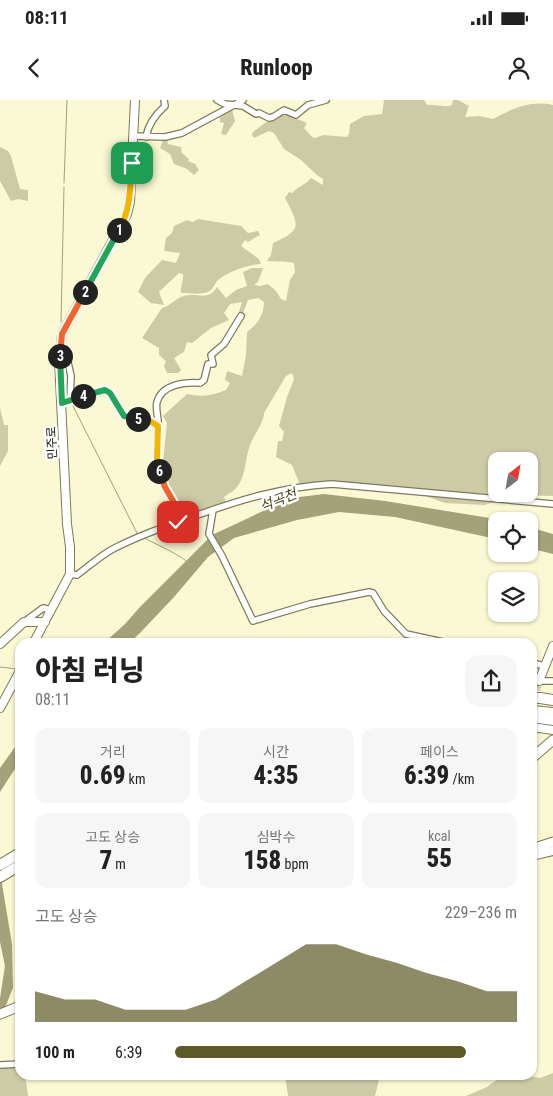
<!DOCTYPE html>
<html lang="ko">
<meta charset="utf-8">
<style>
:root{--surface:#fff;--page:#f6f6f6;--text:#222;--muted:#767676;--accent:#5d5a26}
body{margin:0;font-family:"Roboto Condensed","Noto Sans KR",sans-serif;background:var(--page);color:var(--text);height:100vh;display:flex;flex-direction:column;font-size:19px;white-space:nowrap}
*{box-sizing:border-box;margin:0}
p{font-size:16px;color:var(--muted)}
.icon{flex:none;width:28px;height:28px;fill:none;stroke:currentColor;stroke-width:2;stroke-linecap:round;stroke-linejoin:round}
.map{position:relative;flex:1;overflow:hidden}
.side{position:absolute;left:15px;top:538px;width:522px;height:442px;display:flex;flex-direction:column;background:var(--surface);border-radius:15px;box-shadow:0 1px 4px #0004}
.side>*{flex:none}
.needle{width:32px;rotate:31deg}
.fabs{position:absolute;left:488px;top:352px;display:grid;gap:10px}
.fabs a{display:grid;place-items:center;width:50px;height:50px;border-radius:10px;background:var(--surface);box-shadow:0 1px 4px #0004;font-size:25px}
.pin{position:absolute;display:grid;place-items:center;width:42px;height:42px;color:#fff;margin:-21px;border-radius:10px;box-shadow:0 2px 8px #0006}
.km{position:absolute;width:25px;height:25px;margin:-12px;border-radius:50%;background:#222;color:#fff;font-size:14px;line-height:25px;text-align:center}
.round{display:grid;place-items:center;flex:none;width:52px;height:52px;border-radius:15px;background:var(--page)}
.headline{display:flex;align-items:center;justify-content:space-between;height:85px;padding:0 20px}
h1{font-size:28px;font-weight:800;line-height:38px}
.figures{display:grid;grid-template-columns:repeat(3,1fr);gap:8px;height:85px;padding:5px 20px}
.figures div{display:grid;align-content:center;border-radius:12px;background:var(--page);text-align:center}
.figures b{font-size:25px;font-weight:800}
.figures small{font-size:14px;font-weight:400}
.figures p{font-size:14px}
.chart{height:140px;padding:10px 20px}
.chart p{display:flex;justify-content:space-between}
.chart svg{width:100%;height:90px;margin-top:5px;fill:var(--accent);opacity:.7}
ul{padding:0 20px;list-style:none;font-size:16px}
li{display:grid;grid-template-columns:80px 60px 1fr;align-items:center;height:38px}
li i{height:12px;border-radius:6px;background:var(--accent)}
.status{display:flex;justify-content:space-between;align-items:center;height:35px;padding:0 25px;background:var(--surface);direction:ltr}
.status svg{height:14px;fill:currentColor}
header{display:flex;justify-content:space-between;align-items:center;height:65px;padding:0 20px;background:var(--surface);font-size:22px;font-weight:800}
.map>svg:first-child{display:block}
.green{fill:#cdcba5;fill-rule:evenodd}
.water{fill:#a4a278}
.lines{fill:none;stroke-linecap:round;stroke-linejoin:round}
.stream{stroke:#a4a278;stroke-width:1}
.secondary-tunnel{stroke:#d7d6b4;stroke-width:8;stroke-dasharray:8 4;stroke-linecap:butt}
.street-casing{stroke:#7d7b59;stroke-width:8}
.secondary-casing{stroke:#7d7b59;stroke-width:10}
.primary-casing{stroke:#7d7b59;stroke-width:11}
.highway-casing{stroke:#7d7b59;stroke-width:12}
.street{stroke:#fff;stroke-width:5.5}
.secondary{stroke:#fff;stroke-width:8}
.primary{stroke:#fff;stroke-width:9}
.highway{stroke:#fff;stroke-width:10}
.highway-bridge-casing{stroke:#7d7b59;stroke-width:12;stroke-linecap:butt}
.highway-bridge{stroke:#fff;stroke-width:10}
.split-1-casing{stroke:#fff;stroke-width:10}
.split-2-casing{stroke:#fff;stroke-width:10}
.split-3-casing{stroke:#fff;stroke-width:10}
.split-4-casing{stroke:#fff;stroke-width:10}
.split-5-casing{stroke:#fff;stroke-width:10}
.split-6-casing{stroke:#fff;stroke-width:10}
.split-7-casing{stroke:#fff;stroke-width:10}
.split-1{stroke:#f5b400;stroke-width:6}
.split-2{stroke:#22a559;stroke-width:6}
.split-3{stroke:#f0652b;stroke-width:6}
.split-4{stroke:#22a559;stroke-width:6}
.split-5{stroke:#22a559;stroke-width:6}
.split-6{stroke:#f5b400;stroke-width:6}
.split-7{stroke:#f0652b;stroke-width:6}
.labels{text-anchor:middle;stroke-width:5;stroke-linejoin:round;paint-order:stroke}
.street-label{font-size:12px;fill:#0f0e03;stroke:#fff}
.water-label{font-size:14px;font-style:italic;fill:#494512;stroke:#fff}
</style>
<div class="status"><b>08:11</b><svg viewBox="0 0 49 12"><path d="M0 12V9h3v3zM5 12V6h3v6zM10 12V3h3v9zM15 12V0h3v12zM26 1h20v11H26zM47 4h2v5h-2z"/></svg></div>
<header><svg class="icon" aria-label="back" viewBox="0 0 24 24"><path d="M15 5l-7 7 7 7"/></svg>Runloop<svg class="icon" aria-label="person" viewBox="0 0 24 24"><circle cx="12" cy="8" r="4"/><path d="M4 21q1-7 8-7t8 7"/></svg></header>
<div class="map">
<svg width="553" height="996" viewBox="0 0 553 996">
<rect width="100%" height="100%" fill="#faf9d3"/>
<path class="green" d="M382,0H424L427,5C435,4 445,8 452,5L453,0H458L469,6L465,17L479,16L493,19C513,8 531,0 553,5V396L515,395L485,405L445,403L400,387L333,381L300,385L292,365L276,357L278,341H282L284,332L279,326L287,297L294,279L292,273L286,276L264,313C264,322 254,335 250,345C245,358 246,376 237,387C234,391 228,394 224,397L227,404L185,418L164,380L159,363L163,362L167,323L163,316L187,294C202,297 212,296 226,290L230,283L225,280L227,271L242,276L246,255L247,232C257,225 264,215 264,202L258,198L248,200L242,216L239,212L242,202L230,204L224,213L229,220L211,228L192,243L187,242L184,252L174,258L181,270L178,273H167L164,266L166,261L159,255V248L142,238L162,208C171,206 175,198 184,196C197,192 208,202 217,187L226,198L236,190L247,186L243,172L252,168H263L258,182L254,185L260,186L268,184L276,191L281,199L286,201L290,180L295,172L294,163C289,161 274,162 267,161L271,155L273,143C303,130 299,125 285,98L289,92L292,93C297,87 307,84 311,78L323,85V79L317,75L301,60L284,49L274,33L269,31L254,38L252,35L253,32L269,20L283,13L307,23L304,28L312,37L315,38L323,35L347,37L349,34L350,24L364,16L382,14L384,1ZM496,361H529V394H496Z
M232,9L235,21L226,35L221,34L224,23L220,22V17Z
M167,38L168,44L181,47L182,53L189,59L188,61L195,64L199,70L194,75L187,69L174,64L170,54L160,48L163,40Z
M0,47L8,51L11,56L20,89L28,90V101L18,99L11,101L0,81Z
M198,119L241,126L248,133L258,131L260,135L248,142L245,140L241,146L259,159L261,164C250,164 227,172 218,180C214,184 214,189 208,192C200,195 189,193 181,193C180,186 184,181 183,174L179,173L159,192L164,205L151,203L138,192L145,178L162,160L176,163L180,153L164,151L166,138L172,133L174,126L187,120L193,122Z
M0,308L4,325H8V351L0,366Z
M0,967L20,968V975H25L28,996H0Z
M553,973V996H466L487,987L503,975H523L540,978Z
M285,975H380L375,996H288Z"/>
<path class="water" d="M324,394L385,401L508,421H496V439L395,417L339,412L297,420L234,438L208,457L174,497L140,533L130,542H105L125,524L140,507L212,435L291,398Z
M529,427L553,434V454L529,448Z
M20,640V661L0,692V699V668Z
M0,772L12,844L13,888L0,920V898L5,866L0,842Z"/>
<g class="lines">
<path class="stream" d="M64,83L67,0
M61,222L64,87
M73,306L138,435
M144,438C152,442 182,456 186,461
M0,567L17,569"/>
<path class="secondary-tunnel" d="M532,601L539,581"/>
<defs>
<path id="street" d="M217,0L225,4L243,6L256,14L259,13L269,18L273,17L284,10L296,15L308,5L326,0
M133,36L165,37L182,33L243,0
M146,37C148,25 156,14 165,6L164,0
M67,258L71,276L70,300
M62,303L105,291L110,293L124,315L138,320L142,316L158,326V369L165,387L184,420
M158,326C159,318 155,309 157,302C162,284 185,282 200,283L204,280L208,264H213L211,255L224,244L241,216
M213,410L209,434L222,456L253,521L310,504L369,492L373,493L384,511L406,534L443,542
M70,474L77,475C88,467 99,457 111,450C137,436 164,427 192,417C240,400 280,387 332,384L553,404
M24,522L43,508L51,510
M532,563L545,566
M539,581H553
M0,965L20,964"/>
<path id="secondary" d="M34,542L70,474V447L67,424L59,260L62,234L127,114L130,102L135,0
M0,544L24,522H45
M539,581L553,546
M0,608L20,571
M532,618L553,621
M532,627L553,630
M532,756L553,751"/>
<path id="primary" d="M532,658L553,640
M532,749L553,742
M0,914L20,906"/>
<path id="highway" d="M540,598L553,600
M532,611L553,613
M0,765L20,753
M0,777L20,765"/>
</defs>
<use href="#street" class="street-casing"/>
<use href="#secondary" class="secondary-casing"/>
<use href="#primary" class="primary-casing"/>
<use href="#highway" class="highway-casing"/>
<use href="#street" class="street"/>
<use href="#secondary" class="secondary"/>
<use href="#primary" class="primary"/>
<use href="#highway" class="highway"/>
<defs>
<path id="highway-bridge" d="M532,598H540"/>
</defs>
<use href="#highway-bridge" class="highway-bridge-casing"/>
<use href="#highway-bridge" class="highway-bridge"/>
</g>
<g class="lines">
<defs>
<path id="split-1" d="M119,130C131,109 130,87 132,63"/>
<path id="split-2" d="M85,192L119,130"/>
<path id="split-3" d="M60,256L62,234L85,192"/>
<path id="split-4" d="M60,256L62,303L83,296"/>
<path id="split-5" d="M83,296L105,290L110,293L124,316L138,319"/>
<path id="split-6" d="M138,319L142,316L158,326L157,361L159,371"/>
<path id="split-7" d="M159,371L165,387L184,420L178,422"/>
</defs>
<use href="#split-1" class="split-1-casing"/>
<use href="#split-2" class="split-2-casing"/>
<use href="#split-3" class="split-3-casing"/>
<use href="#split-4" class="split-4-casing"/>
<use href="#split-5" class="split-5-casing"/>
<use href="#split-6" class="split-6-casing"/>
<use href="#split-7" class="split-7-casing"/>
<use href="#split-1" class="split-1"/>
<use href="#split-2" class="split-2"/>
<use href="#split-3" class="split-3"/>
<use href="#split-4" class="split-4"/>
<use href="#split-5" class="split-5"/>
<use href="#split-6" class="split-6"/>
<use href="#split-7" class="split-7"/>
</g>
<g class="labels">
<g class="street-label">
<text transform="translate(52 343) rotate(-93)" y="4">민주로</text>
</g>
<g class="water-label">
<text transform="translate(278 400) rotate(-22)" y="5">석곡천</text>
</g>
</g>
</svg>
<div class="fabs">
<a><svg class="needle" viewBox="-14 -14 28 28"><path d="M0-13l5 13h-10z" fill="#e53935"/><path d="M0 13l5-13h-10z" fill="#767676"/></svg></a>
<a><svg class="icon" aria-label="locate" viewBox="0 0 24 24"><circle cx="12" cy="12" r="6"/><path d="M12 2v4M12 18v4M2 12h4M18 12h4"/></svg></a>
<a><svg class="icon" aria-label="layers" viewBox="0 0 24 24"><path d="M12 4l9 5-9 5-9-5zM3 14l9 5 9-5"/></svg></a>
</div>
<div class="pin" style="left:132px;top:63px;background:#1e9e55"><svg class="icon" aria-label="arrive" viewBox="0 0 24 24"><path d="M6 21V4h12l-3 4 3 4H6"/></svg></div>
<div class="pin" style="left:178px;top:422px;background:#d93025"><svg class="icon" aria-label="check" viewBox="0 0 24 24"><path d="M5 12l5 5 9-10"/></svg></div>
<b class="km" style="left:119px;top:130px">1</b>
<b class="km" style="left:85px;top:192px">2</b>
<b class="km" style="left:60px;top:256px">3</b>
<b class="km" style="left:83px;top:296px">4</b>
<b class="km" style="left:138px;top:319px">5</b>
<b class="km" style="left:159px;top:371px">6</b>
<section class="side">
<div class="headline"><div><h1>아침 러닝</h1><p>08:11</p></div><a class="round"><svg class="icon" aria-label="share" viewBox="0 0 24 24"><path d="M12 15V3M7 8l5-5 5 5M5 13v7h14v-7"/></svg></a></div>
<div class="figures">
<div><p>거리</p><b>0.69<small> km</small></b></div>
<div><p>시간</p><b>4:35</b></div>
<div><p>페이스</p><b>6:39<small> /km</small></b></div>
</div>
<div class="figures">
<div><p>고도 상승</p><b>7<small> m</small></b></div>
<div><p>심박수</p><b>158<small> bpm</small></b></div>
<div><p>kcal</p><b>55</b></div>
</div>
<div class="chart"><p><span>고도 상승</span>229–236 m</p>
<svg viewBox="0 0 160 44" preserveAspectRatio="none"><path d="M0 44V29L10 33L20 33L30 38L40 38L50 38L60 33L70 24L80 15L90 6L100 6L110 11L120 15L130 20L140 24L150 29L160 29V44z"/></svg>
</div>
<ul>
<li><b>100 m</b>6:39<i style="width:85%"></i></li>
</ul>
</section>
</div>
